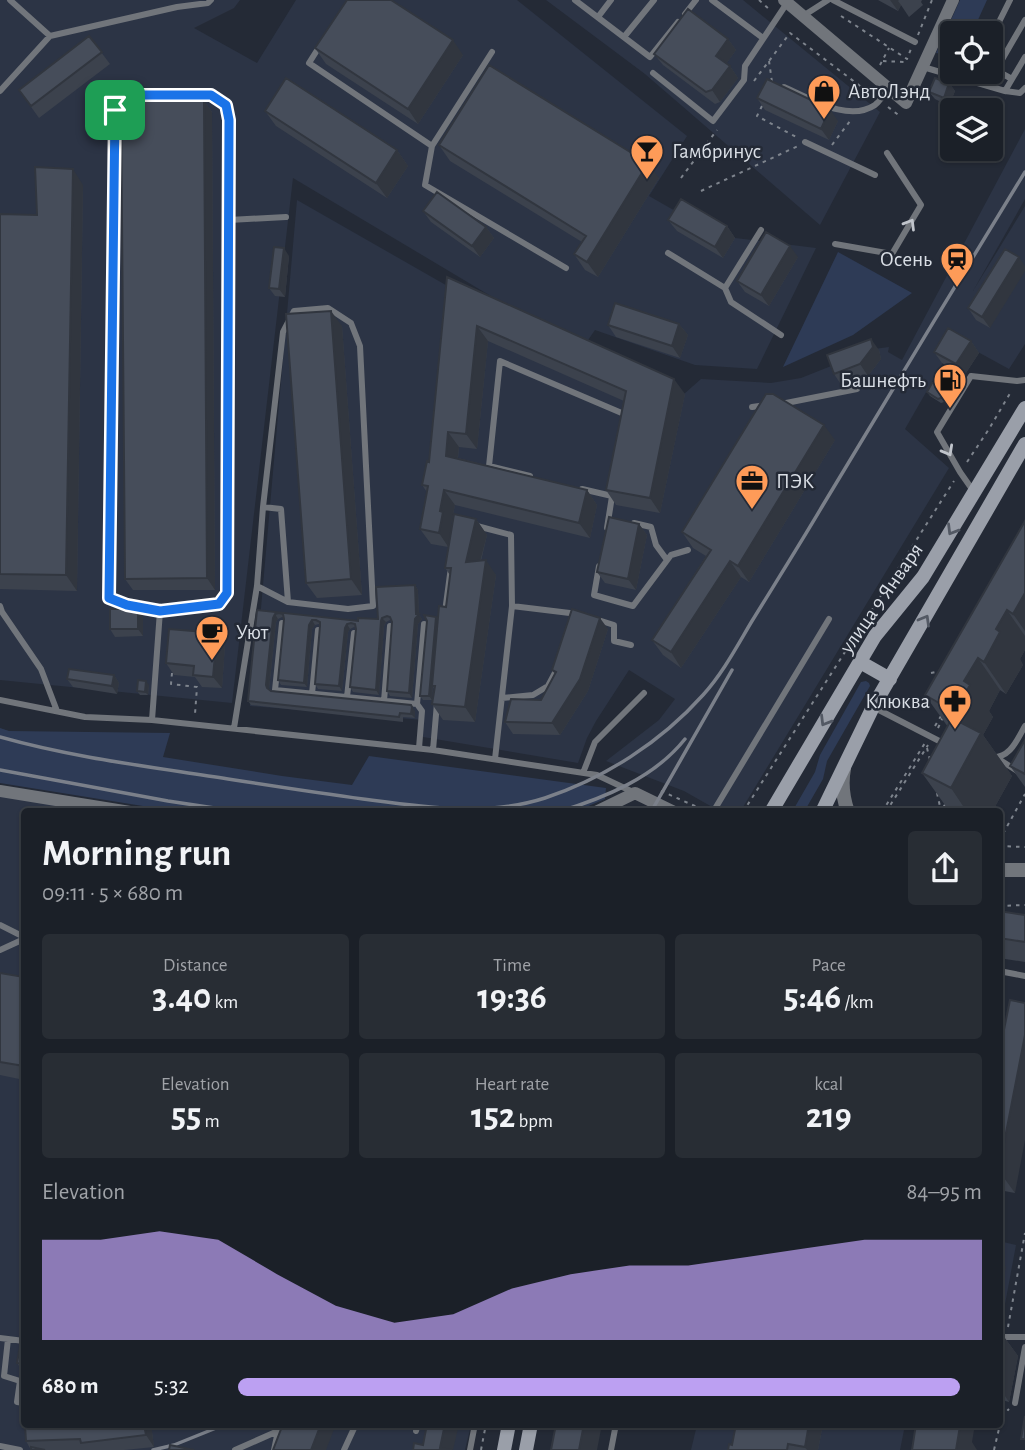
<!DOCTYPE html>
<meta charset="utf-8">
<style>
:root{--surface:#1b2028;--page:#282d34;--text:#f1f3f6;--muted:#a0a3a8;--line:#393e45;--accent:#bca0f2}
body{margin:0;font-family:"Alegreya Sans",sans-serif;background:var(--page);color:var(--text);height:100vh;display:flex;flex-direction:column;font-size:26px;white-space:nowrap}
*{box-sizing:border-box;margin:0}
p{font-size:23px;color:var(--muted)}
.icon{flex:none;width:38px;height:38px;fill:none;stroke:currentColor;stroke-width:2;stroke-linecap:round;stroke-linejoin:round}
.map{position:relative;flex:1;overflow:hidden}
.sheet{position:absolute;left:21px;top:808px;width:982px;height:620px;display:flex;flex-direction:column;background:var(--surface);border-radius:7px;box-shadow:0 2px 5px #0004,0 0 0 2px var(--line)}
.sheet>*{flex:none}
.buttons{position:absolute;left:940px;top:21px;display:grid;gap:14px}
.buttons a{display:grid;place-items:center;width:63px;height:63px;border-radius:7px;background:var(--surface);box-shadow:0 2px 5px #0004,0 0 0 2px var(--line);font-size:35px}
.pin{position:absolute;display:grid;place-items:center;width:60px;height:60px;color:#fff;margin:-30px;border-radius:14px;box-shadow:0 4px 10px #0006}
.round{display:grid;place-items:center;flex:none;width:74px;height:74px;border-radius:7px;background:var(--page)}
.headline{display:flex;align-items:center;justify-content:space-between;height:119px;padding:0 21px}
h1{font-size:38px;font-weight:700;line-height:52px}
.stats{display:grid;grid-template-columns:repeat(3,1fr);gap:10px;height:119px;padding:7px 21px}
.stats div{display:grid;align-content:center;border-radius:7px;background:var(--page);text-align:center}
.stats b{font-size:35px;font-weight:700}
.stats small{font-size:19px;font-weight:400}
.stats p{font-size:19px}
.chart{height:196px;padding:14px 21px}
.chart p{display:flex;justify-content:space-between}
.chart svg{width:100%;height:126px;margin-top:7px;fill:var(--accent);opacity:.7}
ul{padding:0 21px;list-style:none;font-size:23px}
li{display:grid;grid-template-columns:112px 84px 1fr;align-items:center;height:52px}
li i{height:18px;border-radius:9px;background:var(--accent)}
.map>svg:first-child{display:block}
.built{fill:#2c3445}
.green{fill:#2e3b56}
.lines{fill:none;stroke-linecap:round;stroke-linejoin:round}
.path{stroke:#7e848d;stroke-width:2;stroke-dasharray:3.5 5;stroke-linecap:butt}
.service{stroke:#71757b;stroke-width:6}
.minor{stroke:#71757b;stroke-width:12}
.tertiary{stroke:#71757b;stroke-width:14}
.secondary{stroke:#9a9fa9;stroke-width:14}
.rail{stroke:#7b808a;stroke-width:3.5}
.wall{fill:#3c424d}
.shaded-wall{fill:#31363f}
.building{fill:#464d5a;stroke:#31363f;stroke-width:2}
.oneway{stroke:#c0c4cb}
.oneway2{stroke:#535964}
.route-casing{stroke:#fff;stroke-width:14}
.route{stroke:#1a73e8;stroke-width:9}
.labels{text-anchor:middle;stroke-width:5;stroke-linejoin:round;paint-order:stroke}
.poi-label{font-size:21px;fill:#dadfe6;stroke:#242a36;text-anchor:start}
.street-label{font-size:21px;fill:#dadfe6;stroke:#242a36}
</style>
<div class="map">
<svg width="1025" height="1450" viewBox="0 0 1025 1450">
<rect width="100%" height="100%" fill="#242a36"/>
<path class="built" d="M0,0H240L234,8L194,28L257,63L296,0H517L687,136L649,196L719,236L816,248L757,369L695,365L595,330L586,343L526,317L293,178L232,703L0,680Z
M546,0H743L880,112L820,225L645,74Z
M1025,129V199L973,291L1025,206V344L1009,369L956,340L905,429L949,468L740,812H721L684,791L606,761L659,720L675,699L629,670L596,721L587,738L578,763L423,737V720L250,706L261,608L297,200L458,292L684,394L701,379L771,383L801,378L874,349L889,347L888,352L902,360Z
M0,792L96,812H24V1424L471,1425L465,1450H0Z
M999,1241L1016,1245L1003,1315H999Z
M697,1425H905L900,1450H691Z"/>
<path class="green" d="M960,0H987L972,33H952V55L936,53Z
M838,252L912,293L853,335L783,367Z
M866,681L869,683L870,686L827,761L823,779L804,812H792L815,772L820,755L861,682Z
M0,728L9,731L170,733L163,757L282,776L352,785L369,756L606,788L605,799L574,812H180L0,783Z"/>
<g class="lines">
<path class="path" d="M759,0L771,11
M841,16L907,59L911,49
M918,35L932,0
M769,61L772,82
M883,61L905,62L907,59
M880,65L889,48
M754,81L790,33L872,95
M762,106L757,116L798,138
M888,107L901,117
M832,145L850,121
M681,178L717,130
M701,191L798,146
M967,462L989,429L1012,390
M172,673L171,684L197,687L195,714
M931,673L940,671
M935,726L941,716
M938,728L943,717
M927,748L930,760
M661,791L704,810
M937,793L941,811
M743,812L954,481
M882,812L925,743
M886,812L928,745
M928,812L941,811L946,803
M999,841L1025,794
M999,846L1025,847
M999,906L1025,905
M1008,1327L1025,1233
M481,1450L486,1424
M994,1450L1002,1416L1009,1409"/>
<path class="service" d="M10,0L50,36L177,7L208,3L211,0
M575,0L650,57L678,22
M712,0L763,38
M833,0L915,42
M685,14L696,0
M803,16L828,0
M598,17L611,0
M624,37L654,0
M990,40L1010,0
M321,44L309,63L432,146L425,185L566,268
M923,67L1005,91L1020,93L1025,88
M990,67L1012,79
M996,70L1025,20
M653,73L713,121L744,80L745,66L787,3
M784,87C810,98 848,123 875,105C880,101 885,93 889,87
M0,91L50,36
M1005,91L1025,57
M805,142L875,175
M432,146L492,52
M229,220L286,217
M835,244L892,254L921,205L887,153
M668,253L725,288L731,302L781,335
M725,288L761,230
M781,404L857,389
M752,407L767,405
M530,476L489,466L500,361L624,414V417
M582,489L612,496
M974,492L960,472L937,432L971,376L1017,381L1025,380
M263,507L281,509L288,602
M634,523L651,527L656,545L667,560
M477,526L511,535L512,606L495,759
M607,528L613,490
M599,566L594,595L633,606L671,555L688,550
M0,606L2,612L41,669L57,711
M512,606L578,614
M445,612L451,567
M595,619L614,625V641L631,645
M282,623L275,690L417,704L422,711L419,748
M312,694L318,630
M347,697L354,633
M502,698L533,695L548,686L557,669
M0,700L85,717L152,720L433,750L597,775L633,792
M384,701L390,626
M417,704L424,624
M873,707L947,745
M152,720L160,611L219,604L227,593L229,120L227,105L211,95H128L118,101L115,110L109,598L127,605L160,611
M234,728L257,586L263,507L283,332L294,311L328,308L351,323L360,346L373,606L348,609L288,602L257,586
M433,750L437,703
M991,757C1010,759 1017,740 1025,726
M997,758L1025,776
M583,773L595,742L644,693
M713,812L829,619
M0,925L24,937
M0,950L24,939
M999,971L1025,976
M999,1041L1001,1024
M999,1337H1025
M0,1338L24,1341
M8,1339L4,1376L20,1381
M24,1382L20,1381L17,1402L24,1403
M1015,1403L1025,1347
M416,1431L418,1424
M0,1446L20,1450
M235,1450L278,1431L274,1450
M344,1450L356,1424
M470,1450L475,1424
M611,1450L616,1424"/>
<path class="minor" d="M784,0L906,103L953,0
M0,791L130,812
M596,812L635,793L674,812"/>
<path class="tertiary" d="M844,769C841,784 843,798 848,812
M999,870H1025"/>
<path class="secondary" d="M860,662L890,679
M771,812L875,636L923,577L1025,408
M822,812L873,707L1025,444
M504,1450L509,1424
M526,1450L531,1424"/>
<path class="rail" d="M0,737C74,758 152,767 228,779C273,786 318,793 363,799C423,807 486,817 545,798C605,778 661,742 703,695C723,673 737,646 752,621C776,582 800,544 823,505C890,393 957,283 1025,172
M0,770L168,801L241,812
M558,812C604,798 654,778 685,739
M651,812L732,670
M153,1450L174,1445L226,1424"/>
</g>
<path class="wall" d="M870,0H922L921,2L923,5L909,17L901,5L898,11L878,0Z
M89,36L110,64L39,118L19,90Z
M728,39L736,50L726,64L730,66L738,78L720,102L715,104L663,65L654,54Z
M315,48L463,55L418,124L326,64Z
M949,83L955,91L949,106L935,99L929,92Z
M757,98L838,121L829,140L765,110Z
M204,101L212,112L215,590H133L125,579Z
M265,111L397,150L408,166L387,198L276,126Z
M439,145L659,178L598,277L585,270L574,254L582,242L450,161Z
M83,185L77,591L0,589V214L37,215Z
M423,211L486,227L494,238L480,257L431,222Z
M668,220L727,226L735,238L723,258L677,231Z
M1005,249L990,328L976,320L968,308Z
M289,256L285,297L275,296L269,288Z
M798,257L769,306L745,292L737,281Z
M447,277L685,394L660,513L616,505L606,490L624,401L488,341L477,449L459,447L458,458L587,490L597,505L590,538L455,505L451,524L452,525L476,519L487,535L481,561L496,575L475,722L443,720L432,704L434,689L433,687L432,700H423L420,696L436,617L438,620L446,607L450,575L445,568L448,547L431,544L420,529L427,492L422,485L429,462Z
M679,324L688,335L680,358L616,337L608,325Z
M342,326L362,595L317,598L306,583Z
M971,341L979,353L964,376L942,363L934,352Z
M879,350L881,359L868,376L842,386L834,374Z
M961,382L950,400L941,403L930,396L927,392Z
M835,440L749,582L741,577L681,668L663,655L652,640L706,556L693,548L682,532Z
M1025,521V650L1020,659L1023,665L1006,694L1000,690L989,711L993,717L983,735L1012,776L992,812H950L922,773L948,727L925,695Z
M639,524L647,535L636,590L605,583L597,572Z
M415,585L418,590L419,615L422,619L418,624L412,698L390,696L387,691L392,621L390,620L386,622L384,626L379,695L353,692L350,687L356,628L354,627L350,629L348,632L342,691L318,689L315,684L320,626L319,624L315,625L312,629L307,687L281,685L278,680L284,618L282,617L278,619L276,622L269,690L415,711V718L403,717V722L251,705L248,701L257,610L358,621L378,619Z
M138,609L143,617V636L115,637L110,629Z
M608,629L588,691L560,735L513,734L505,722L541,700L555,674L552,670Z
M225,645L222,688L202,687L195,677L174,675L166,663Z
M114,675L119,683L117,694L73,687L67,679Z
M149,685L148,695H140L137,691Z
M1025,740V787L1010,766Z
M999,911L1025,915V962L999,958Z
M0,973L24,977V1080L0,1075Z
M999,1054L1015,1193L999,1190Z
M999,1330L1018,1356L1009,1402L1002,1400L999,1415Z
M24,1335V1373L17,1363Z
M50,1424H151L154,1447L124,1450H31L26,1441Z
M823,1424L818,1450H728L732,1445Z"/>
<path class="shaded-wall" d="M890,0H899L898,1L901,5L898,11Z
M728,39L736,50L724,67L716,56Z
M453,40L463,55L418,124L408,109Z
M730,66L738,78L720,102L712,90Z
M949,83L955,91L949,106L944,98Z
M204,101L212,112L215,590L207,578Z
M830,109L838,121L829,140L821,129Z
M397,150L408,166L387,198L376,183Z
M648,163L659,178L598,277L587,262Z
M73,169L83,185L77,591L66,575Z
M727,226L735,238L723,258L715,247Z
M486,227L494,238L480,257L472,246Z
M790,246L798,257L769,306L761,295Z
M284,248L289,256L285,297L279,289Z
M1019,257L1025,266V271L990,328L982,317Z
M331,311L342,326L362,595L351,579Z
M679,324L688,335L680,358L672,346Z
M477,326L488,341L477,449L466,434Z
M871,339L879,350L881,359L868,376L860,364Z
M971,341L979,353L964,376L956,364Z
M958,378L961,382L950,400L947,396Z
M674,379L685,394L660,513L650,498Z
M824,425L835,440L749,582L738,566Z
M448,432L459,447L456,471L446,456Z
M444,490L455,505L451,524L453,527L449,548L439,533L440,511Z
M587,490L597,505L590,538L579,523Z
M476,519L487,535L476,577L466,562Z
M639,524L647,535L636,590L628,579Z
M486,560L496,575L475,722L465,707Z
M730,561L741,577L681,668L671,652Z
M415,585L418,590L419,615L422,619L418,624L412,698L409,693L416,614Z
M1025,593V631L1013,614Z
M138,609L143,617V636L138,629Z
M1007,610L1025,636V650L1020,659L1023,665L1006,694L984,662L996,629Z
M275,614L278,619L276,622L269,689L267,688L266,685L273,618Z
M436,617L438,620L432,700L429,696Z
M382,618L386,622L384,626L379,695L376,690L381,621Z
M600,618L608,629L588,691L560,735L552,723Z
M312,620L315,625L312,629L307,687L304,683L309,625Z
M347,624L350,629L348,632L342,691L339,686L345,628Z
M217,633L225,645L222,688L213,677Z
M978,658L1000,690L989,711L993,717L983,735L1012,776L992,812H967L951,788L976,742L955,712L964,681Z
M114,675L119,683L117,694L112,686Z
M146,681L149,685L148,695L145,692Z
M412,707L415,711V718L411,714Z
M1025,1035V1140L1015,1193L999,1171V1169Z
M999,1257L1006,1267L999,1302Z
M999,1330L1018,1356L1009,1402L999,1387Z
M999,1397L1002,1400L999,1415Z
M144,1424H151L154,1447L146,1435Z
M321,1424H336L326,1450H311Z
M445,1424H459L453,1450L440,1448Z
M584,1424H602L597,1450H579Z
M809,1424H823L818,1450H807L805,1447Z
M948,1424H975L972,1442L977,1450H956Z"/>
<path class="building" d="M347,0H391L453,40L408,109L315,48Z
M688,9L728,39L716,56L730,66L712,90L706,92L654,54Z
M89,36L102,52L31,106L19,90Z
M489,65L648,163L587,262L574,254L586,236L439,145Z
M286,78L397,150L376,183L265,111Z
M935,78L949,83L944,98L929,92Z
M767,79L830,109L821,129L757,98Z
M121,101H204L207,578L125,579Z
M35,167L73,169L66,575L0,574V214L37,215Z
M437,192L486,227L472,246L423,211Z
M681,199L727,226L715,247L668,220Z
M766,232L790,246L761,295L737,281Z
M274,247L284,248L279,289L269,288Z
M1005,249L1019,257L982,317L968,308Z
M447,277L674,379L650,498L606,490L626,391L477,326L466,434L448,432L446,456L587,490L579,523L444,490L440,511L443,512L439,533L420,529L428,486L422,485L427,461L429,462Z
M615,303L679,324L672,346L608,325Z
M331,311L351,579L306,583L286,314Z
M948,328L971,341L956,364L934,352Z
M871,339L873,347L860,364L834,374L827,355Z
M958,378L947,396L938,399L927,392L932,383Z
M766,394H773L824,425L738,566L730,561L671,652L652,640L711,550L682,532Z
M454,514L476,519L466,562L486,560L465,707L432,704L435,686H432L439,606L446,607L451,568H445Z
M609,517L639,524L628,579L597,572Z
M1025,521V593L1013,614L1007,610L996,629L1000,632L984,662L978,658L964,681L970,685L955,712L925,695Z
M415,585L416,614H419L415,619L409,693L387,691L392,622L390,617L387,616L382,618L381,621L376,690L350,687L356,629L355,624L351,623L347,624L345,628L339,686L315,684L320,626V622L316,620H312L309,625L304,683L278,680L284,619L283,614L279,613L275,614L273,618L266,685L267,688L271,691L411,705L412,707L411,714L400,713L399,717L248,701L257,610L358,621V618L378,619L376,587Z
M110,609H138V629H110Z
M572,609L600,618L580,679L552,723L505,722L511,699L541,700L556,672L552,670Z
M424,615L436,617L429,696H420L427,621Z
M169,629L217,633L213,677L193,675L194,666L166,663Z
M69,669L114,675L112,686L67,679Z
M138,680L146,681L145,692L137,691Z
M952,718L981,733L951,788L922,773Z
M1025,740V774L1010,766Z
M999,911L1025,915V942L999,938Z
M0,973L24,977V1066L0,1062Z
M1010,1000L1025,1003V1035L999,1169V1054Z
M22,1335H24V1364L17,1363Z
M1025,1416V1439H1021Z
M50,1424H144L146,1435L81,1443L80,1439L26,1441L25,1426Z
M283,1424H321L311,1450H273Z
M427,1424H445L440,1448L452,1450H413L414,1443L423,1445Z
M556,1424H584L579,1450H551Z
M736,1424H809L805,1447L788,1444L787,1450H728L729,1444L732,1445Z
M916,1424H954L960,1426L956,1450H912Z
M170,1445L194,1450H169Z
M31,1447L45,1450H31Z"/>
<defs><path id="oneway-chevron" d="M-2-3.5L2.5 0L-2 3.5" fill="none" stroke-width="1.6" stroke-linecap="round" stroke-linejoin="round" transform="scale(1.75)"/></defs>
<g class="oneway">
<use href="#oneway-chevron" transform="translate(910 224) rotate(-59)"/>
<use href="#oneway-chevron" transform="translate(948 451) rotate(61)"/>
</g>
<g class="oneway2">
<use href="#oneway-chevron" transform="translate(952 530) rotate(121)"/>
<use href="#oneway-chevron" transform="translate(925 620) rotate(-60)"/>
<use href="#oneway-chevron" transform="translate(825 721) rotate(121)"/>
</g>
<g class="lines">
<defs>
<path id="route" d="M128,95H211L226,105L229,120L227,593L219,604L160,611L127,605L109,598L115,110L118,101Z"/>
</defs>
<use href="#route" class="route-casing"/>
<use href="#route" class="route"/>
</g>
<defs>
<symbol id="shop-pin" viewBox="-11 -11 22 30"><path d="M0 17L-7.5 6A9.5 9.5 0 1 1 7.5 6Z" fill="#fe9b58" stroke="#242a36"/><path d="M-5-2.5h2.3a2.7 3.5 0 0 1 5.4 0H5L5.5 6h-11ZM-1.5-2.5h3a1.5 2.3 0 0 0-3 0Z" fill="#111"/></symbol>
<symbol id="bar-pin" viewBox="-11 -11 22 30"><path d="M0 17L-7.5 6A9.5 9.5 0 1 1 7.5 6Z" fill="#fe9b58" stroke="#242a36"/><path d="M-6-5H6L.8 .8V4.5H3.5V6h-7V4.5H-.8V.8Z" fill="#111"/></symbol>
<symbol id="station-pin" viewBox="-11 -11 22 30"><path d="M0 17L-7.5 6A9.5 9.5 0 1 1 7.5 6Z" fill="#fe9b58" stroke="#242a36"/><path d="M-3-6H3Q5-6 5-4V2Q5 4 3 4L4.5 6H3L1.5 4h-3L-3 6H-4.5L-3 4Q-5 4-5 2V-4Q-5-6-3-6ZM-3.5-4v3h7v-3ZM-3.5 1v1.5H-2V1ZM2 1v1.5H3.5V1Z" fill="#111"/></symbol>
<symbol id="fuel-pin" viewBox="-11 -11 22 30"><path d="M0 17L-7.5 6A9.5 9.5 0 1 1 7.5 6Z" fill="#fe9b58" stroke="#242a36"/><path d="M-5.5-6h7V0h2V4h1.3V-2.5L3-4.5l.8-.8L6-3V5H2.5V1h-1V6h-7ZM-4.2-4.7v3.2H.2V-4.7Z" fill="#111"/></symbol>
<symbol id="office-pin" viewBox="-11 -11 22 30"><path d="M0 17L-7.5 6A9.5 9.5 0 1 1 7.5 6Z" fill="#fe9b58" stroke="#242a36"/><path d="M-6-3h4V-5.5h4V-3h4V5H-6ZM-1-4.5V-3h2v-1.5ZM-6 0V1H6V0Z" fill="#111"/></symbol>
<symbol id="cafe-pin" viewBox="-11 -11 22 30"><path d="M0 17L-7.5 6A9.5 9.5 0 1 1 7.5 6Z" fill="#fe9b58" stroke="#242a36"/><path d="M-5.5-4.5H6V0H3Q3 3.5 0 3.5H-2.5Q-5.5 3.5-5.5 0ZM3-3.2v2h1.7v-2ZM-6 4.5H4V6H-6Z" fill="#111"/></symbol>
<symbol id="pharmacy-pin" viewBox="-11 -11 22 30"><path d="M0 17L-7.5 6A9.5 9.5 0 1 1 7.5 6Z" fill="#fe9b58" stroke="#242a36"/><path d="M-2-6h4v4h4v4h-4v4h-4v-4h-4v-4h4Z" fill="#111"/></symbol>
</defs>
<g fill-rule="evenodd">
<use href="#shop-pin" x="805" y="72" width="38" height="52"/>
<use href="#bar-pin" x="628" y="132" width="38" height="52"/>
<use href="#station-pin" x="938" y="240" width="38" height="52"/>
<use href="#fuel-pin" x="931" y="361" width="38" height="52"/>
<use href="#office-pin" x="733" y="462" width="38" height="52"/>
<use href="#cafe-pin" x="193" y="613" width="38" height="52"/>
<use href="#pharmacy-pin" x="936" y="682" width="38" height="52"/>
</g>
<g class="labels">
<g class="poi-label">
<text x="848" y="98">АвтоЛэнд</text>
<text x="672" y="158">Гамбринус</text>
<text x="932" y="266" text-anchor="end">Осень</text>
<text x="926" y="387" text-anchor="end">Башнефть</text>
<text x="776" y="488">ПЭК</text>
<text x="236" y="639">Уют</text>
<text x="930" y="708" text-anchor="end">Клюква</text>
</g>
<g class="street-label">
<text transform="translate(881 598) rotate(-55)" y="7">улица 9 Января</text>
</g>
</g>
</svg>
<div class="buttons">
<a><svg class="icon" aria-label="locate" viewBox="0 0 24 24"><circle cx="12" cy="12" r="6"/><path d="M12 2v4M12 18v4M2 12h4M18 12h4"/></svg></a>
<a><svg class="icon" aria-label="layers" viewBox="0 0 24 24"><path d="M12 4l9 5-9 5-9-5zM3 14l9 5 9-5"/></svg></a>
</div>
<div class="pin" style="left:115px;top:110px;background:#1e9e55"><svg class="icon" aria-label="arrive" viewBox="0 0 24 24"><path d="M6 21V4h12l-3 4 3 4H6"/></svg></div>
<section class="sheet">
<div class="headline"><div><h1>Morning run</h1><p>09:11 · 5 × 680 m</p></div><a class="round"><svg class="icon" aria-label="share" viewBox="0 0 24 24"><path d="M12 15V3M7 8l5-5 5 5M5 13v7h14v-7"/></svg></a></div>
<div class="stats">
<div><p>Distance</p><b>3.40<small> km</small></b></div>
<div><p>Time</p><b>19:36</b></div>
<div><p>Pace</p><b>5:46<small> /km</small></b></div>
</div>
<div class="stats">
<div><p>Elevation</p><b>55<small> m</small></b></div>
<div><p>Heart rate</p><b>152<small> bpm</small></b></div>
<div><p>kcal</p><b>219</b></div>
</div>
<div class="chart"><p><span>Elevation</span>84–95 m</p>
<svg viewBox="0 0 160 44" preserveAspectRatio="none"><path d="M0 44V9L10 9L20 6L30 9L40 21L50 32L60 38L70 35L80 26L90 21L100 18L110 18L120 15L130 12L140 9L150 9L160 9V44z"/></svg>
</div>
<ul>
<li><b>680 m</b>5:32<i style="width:97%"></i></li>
</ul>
</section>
</div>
